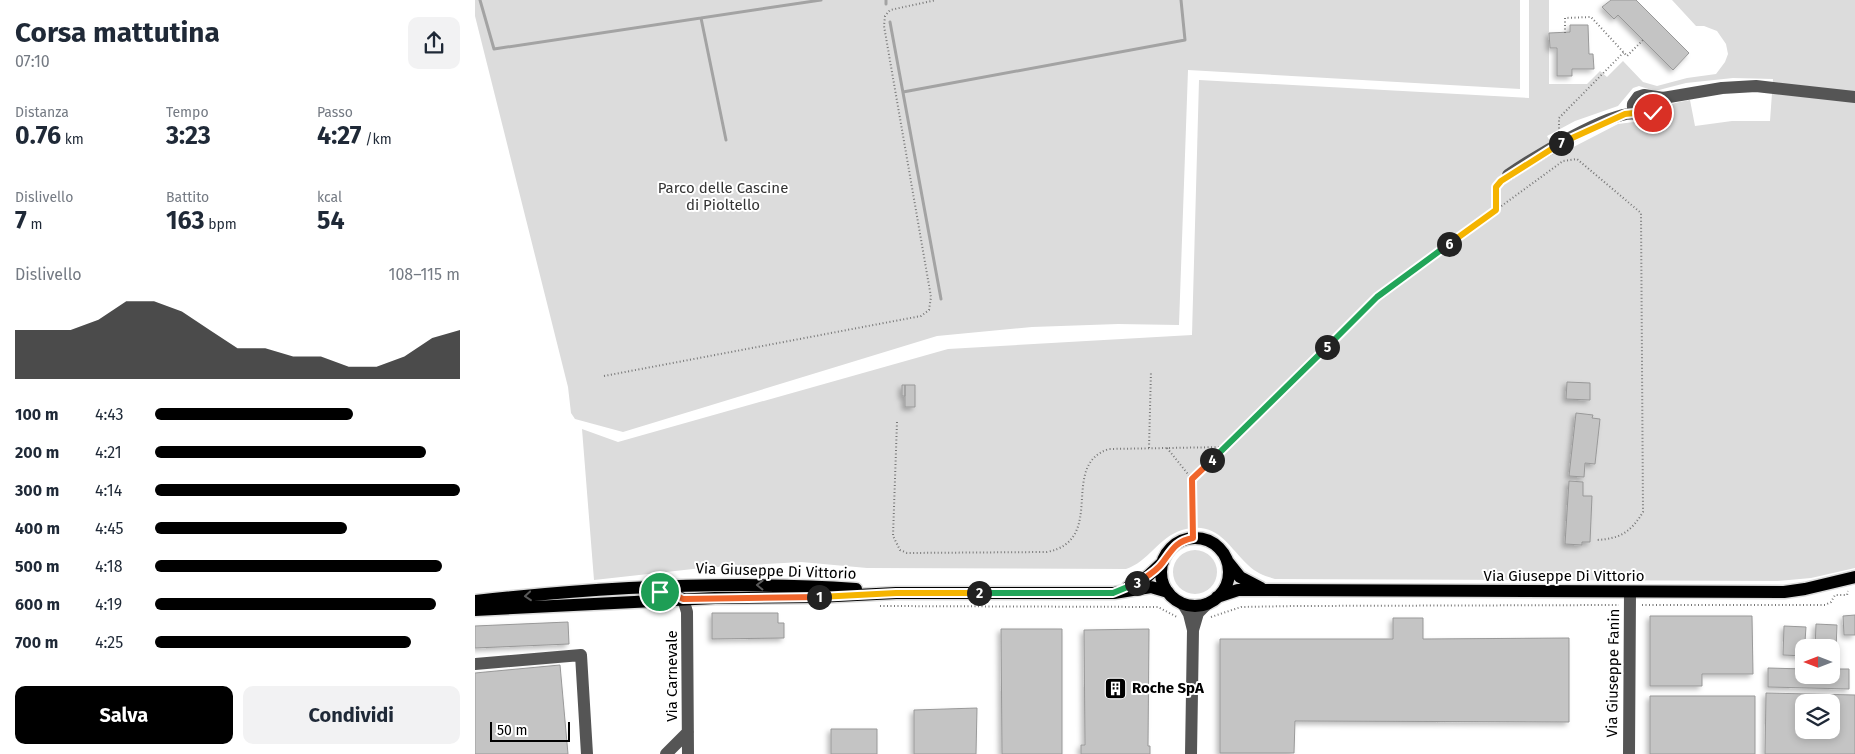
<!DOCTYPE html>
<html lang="it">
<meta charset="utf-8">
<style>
:root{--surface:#fff;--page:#f2f2f3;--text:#1f2937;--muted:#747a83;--accent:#000}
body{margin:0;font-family:"Fira Sans",sans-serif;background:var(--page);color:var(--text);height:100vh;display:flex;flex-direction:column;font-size:19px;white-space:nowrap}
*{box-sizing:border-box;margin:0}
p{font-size:16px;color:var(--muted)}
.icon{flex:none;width:28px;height:28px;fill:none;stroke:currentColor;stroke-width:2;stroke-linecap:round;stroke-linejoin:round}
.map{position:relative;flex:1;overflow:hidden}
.panel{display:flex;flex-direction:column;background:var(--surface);width:475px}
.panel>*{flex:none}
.needle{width:32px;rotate:270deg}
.controls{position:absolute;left:1320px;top:639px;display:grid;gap:10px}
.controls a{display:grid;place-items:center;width:45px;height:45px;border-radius:10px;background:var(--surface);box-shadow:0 2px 8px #0003;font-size:25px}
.scale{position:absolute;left:15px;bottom:12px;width:80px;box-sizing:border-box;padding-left:5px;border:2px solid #000;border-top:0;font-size:14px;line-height:18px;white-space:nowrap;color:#000;-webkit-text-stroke:4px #fff;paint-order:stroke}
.pin{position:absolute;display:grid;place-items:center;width:42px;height:42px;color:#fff;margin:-21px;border:2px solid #fff;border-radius:50%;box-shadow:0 1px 5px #0007}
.km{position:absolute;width:25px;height:25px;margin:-12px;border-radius:50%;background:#222;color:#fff;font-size:14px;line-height:25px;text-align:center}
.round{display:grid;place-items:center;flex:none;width:52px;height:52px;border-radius:10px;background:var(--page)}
.overview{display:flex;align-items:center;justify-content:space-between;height:85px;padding:0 15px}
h1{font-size:28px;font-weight:700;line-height:38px}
.stats{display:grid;grid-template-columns:repeat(3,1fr);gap:8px;height:85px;padding:5px 15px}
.stats div{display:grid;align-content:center}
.stats b{font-size:25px;font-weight:700}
.stats small{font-size:14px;font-weight:400}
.stats p{font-size:14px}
.chart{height:140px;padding:10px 15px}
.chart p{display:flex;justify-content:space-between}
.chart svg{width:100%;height:90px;margin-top:5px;fill:var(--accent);opacity:.7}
.button{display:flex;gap:10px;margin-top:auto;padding:10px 15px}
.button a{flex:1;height:58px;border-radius:10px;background:var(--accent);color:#fff;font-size:20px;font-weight:700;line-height:58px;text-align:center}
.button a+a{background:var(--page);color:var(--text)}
ul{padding:0 15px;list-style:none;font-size:16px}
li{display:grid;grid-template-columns:80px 60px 1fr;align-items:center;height:38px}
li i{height:12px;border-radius:6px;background:var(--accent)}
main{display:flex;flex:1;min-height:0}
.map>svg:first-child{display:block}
.green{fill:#dcdcdc;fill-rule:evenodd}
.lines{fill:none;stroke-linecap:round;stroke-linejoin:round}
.stream{stroke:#a3a3a3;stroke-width:3}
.building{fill:#c4c4c4;stroke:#999;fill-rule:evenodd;filter:url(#shadow)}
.major-casing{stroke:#dbdbdb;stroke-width:15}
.path{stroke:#777;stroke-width:2;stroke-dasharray:1 2.5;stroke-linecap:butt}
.minor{stroke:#555;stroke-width:12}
.major{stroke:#000;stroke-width:12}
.oneway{stroke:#595959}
.split-1-casing{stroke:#fff;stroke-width:10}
.split-2-casing{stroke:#fff;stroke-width:10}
.split-3-casing{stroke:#fff;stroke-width:10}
.split-4-casing{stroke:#fff;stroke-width:10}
.split-5-casing{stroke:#fff;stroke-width:10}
.split-6-casing{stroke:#fff;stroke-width:10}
.split-7-casing{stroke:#fff;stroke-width:10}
.split-8-casing{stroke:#fff;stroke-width:10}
.split-1{stroke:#f0652b;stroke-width:6}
.split-2{stroke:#f5b400;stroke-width:6}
.split-3{stroke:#22a559;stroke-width:6}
.split-4{stroke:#f0652b;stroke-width:6}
.split-5{stroke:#22a559;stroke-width:6}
.split-6{stroke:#22a559;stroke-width:6}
.split-7{stroke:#f5b400;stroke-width:6}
.split-8{stroke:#f5b400;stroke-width:6}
.labels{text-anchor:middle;stroke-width:4;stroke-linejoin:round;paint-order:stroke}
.park-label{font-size:15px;fill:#333;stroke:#fff}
.street-label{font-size:15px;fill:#000;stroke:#fff}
.poi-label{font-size:15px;font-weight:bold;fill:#000;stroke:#fff;text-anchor:start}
</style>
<main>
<section class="panel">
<div class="overview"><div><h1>Corsa mattutina</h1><p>07:10</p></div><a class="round"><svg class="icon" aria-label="share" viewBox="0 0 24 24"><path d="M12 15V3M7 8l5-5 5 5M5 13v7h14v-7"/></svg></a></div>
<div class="stats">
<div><p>Distanza</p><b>0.76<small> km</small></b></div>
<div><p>Tempo</p><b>3:23</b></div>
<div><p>Passo</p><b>4:27<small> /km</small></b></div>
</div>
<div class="stats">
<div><p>Dislivello</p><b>7<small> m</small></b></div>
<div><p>Battito</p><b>163<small> bpm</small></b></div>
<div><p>kcal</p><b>54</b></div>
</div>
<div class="chart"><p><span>Dislivello</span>108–115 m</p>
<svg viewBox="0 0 160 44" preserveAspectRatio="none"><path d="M0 44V20L10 20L20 20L30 15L40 6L50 6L60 11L70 20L80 29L90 29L100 33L110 33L120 38L130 38L140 33L150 24L160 20V44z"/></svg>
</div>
<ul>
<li><b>100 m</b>4:43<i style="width:65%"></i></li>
<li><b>200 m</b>4:21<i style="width:89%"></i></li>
<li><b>300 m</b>4:14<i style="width:100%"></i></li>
<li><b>400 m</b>4:45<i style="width:63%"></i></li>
<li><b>500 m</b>4:18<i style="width:94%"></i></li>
<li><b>600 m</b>4:19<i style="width:92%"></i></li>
<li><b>700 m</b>4:25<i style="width:84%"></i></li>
</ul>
<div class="button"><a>Salva</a><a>Condividi</a></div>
</section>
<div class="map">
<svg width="1380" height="754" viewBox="0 0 1380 754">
<defs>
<filter id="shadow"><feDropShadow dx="-3" dy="3" stdDeviation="2.5" flood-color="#0004"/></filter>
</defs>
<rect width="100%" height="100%" fill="#fff"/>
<path class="green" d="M0,0H1045V89L713,70L704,325L643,324L557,327L462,336L148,432L100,419L96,413L93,387L0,16Z
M1054,0H1074V84H1112L1125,71L1132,77L1148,61L1168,82L1182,86L1212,78L1241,74L1250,62L1253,54L1251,44L1242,31L1229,26H1221L1197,0H1380V568L1336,578L1303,581L800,579C790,576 781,573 773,565C752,545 742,520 707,530C684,537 673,562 651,569L392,568L326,562L227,568L119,580L107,429L143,442L473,349L717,335L724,80L1054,98ZM1258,78L1298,79L1295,121H1257L1220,126L1215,100L1200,103L1159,122L1143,124L1083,155L1072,136L1100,121L1143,106L1158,88L1164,86L1180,91L1211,83Z
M698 572a22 22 0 1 1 44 0a22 22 0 1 1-44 0Z"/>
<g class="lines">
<path class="stream" d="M5,0L19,49L346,0
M411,0V4
M226,18L251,140
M415,22L466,299
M428,92L710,40L706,0"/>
</g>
<path class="building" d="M1136,0H1161L1214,53L1198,70L1143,15L1139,19L1127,7Z
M1095,25H1113L1114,54H1118L1119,69H1097V76H1082V48H1075L1074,33L1095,32Z
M1092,382L1115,383V400L1091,399Z
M427,385H430V396H427Z
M430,385H440V407H430Z
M1101,413L1118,415L1117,418L1125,419L1120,464L1110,463L1109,477L1094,476Z
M1094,481L1108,482V496H1117L1115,542H1107V545L1090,544Z
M237,613H303V623H309V638L237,639Z
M1380,615V635H1369L1368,616Z
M1175,616H1277L1278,674H1227V686H1175Z
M918,618H948V639L1094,638V722L820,721L819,753H745V639H918Z
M93,622L94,644L0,648V626Z
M1341,624L1362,625L1361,650L1340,648Z
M1309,626L1331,627L1329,656L1308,655Z
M526,629H587V754H527Z
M674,629L673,746H675V754H606V745H610L609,630Z
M85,665L93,754H0V673Z
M1293,668L1329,669V675H1356V669H1374V689L1293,687Z
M1291,693L1380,695V754H1290ZM1329,702H1356V730H1329Z
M1175,696H1280V754H1175Z
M502,708L501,754H439V710Z
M356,729H402V754H356Z"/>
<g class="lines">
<defs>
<path id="major" d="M686 572a34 34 0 1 1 68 0a34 34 0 1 1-68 0Z
M753,562L765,577L786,588
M653,587L673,576L688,562
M742,597L763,590H776L1309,592L1330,589L1380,577
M0,601C127,587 254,580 381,589
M0,610L240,598L342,597L421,593H639L676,587L693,592"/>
</defs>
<use href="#major" class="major-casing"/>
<path class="path" d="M1090,33V18L1116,17L1152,56L1168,40
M1084,132V118L1149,52
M1021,210V187L1024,183
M129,376L446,316L454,310L456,297L409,26L410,16L415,10L461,0
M422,422L418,536L425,550L432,553L572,552C633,540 583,465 634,449L751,447
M674,448L676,371
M692,448L717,479
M718,538L717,479L902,297L1088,161L1102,159L1166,213L1168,512C1156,532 1145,539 1121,540
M1167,605H1350L1356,602L1360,595H1372L1373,591
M405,606L683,607L702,617
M736,617L766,607L821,606L1144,605"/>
<path class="minor" d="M1175,97L1179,103L1178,113L1169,117C1162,117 1157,112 1158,104L1163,97L1169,95L1188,98L1247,88L1281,86L1380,97
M1033,175C1055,160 1137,109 1161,114
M170,592L199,594L208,599L212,612L213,754
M708,604L714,614L718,630
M0,664L106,655L112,754
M191,754L213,732
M716,754L718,630L723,613L732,604
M1154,754L1155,592"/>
<use href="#major" class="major"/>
</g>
<defs><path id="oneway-chevron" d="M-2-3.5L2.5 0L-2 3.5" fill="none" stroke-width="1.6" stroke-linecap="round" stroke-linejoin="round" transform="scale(1.25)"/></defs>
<g class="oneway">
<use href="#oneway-chevron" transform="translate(285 585) rotate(-179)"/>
<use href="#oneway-chevron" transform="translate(53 596) rotate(175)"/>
</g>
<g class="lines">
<defs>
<path id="split-1" d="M185,592L199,594L208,599L344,597"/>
<path id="split-2" d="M344,597L421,593H504"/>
<path id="split-3" d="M504,593H638L662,583"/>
<path id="split-4" d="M662,583C671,577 682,571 688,562C697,550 701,541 718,538L717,479L737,460"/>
<path id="split-5" d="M737,460L852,347"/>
<path id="split-6" d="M852,347L902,297L974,244"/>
<path id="split-7" d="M974,244L1021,210V187L1026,181L1086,143"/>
<path id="split-8" d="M1086,143L1150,114L1159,113L1169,117L1178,113"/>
</defs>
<use href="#split-1" class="split-1-casing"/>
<use href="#split-2" class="split-2-casing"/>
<use href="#split-3" class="split-3-casing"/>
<use href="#split-4" class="split-4-casing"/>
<use href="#split-5" class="split-5-casing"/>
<use href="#split-6" class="split-6-casing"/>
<use href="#split-7" class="split-7-casing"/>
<use href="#split-8" class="split-8-casing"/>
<use href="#split-1" class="split-1"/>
<use href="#split-2" class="split-2"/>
<use href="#split-3" class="split-3"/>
<use href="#split-4" class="split-4"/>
<use href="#split-5" class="split-5"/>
<use href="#split-6" class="split-6"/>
<use href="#split-7" class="split-7"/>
<use href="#split-8" class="split-8"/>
</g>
<defs>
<symbol id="building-square" viewBox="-11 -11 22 22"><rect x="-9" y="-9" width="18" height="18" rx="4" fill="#000" stroke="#fff"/><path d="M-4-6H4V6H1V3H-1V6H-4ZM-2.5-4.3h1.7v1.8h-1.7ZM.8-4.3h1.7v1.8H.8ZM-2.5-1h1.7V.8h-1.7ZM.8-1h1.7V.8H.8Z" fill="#fff"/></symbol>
</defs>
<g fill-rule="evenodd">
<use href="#building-square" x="628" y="676" width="25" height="25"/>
</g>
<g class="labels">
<g class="park-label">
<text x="248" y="193">Parco delle Cascine<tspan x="248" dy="17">di Pioltello</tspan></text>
</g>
<g class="street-label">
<text transform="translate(301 571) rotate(2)" y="5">Via Giuseppe Di Vittorio</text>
<text x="1089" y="581">Via Giuseppe Di Vittorio</text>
<text transform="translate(1138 673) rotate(-89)" y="5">Via Giuseppe Fanin</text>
<text transform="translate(197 676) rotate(-90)" y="5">Via Carnevale</text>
</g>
<g class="poi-label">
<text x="657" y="693">Roche SpA</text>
</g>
</g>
</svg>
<div class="controls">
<a><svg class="needle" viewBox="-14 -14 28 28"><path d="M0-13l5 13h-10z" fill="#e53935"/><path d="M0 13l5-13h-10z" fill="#747a83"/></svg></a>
<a><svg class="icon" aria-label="layers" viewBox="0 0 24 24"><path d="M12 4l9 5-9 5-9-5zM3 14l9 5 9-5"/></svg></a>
</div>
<div class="scale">50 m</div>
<div class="pin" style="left:185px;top:592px;background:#1e9e55"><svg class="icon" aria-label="arrive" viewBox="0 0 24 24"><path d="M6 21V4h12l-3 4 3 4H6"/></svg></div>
<div class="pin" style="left:1178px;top:113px;background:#d93025"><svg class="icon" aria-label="check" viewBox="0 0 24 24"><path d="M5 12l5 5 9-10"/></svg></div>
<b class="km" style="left:344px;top:597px">1</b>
<b class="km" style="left:504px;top:593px">2</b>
<b class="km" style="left:662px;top:583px">3</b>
<b class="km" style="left:737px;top:460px">4</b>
<b class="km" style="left:852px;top:347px">5</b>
<b class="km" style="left:974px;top:244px">6</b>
<b class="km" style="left:1086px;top:143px">7</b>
</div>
</main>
